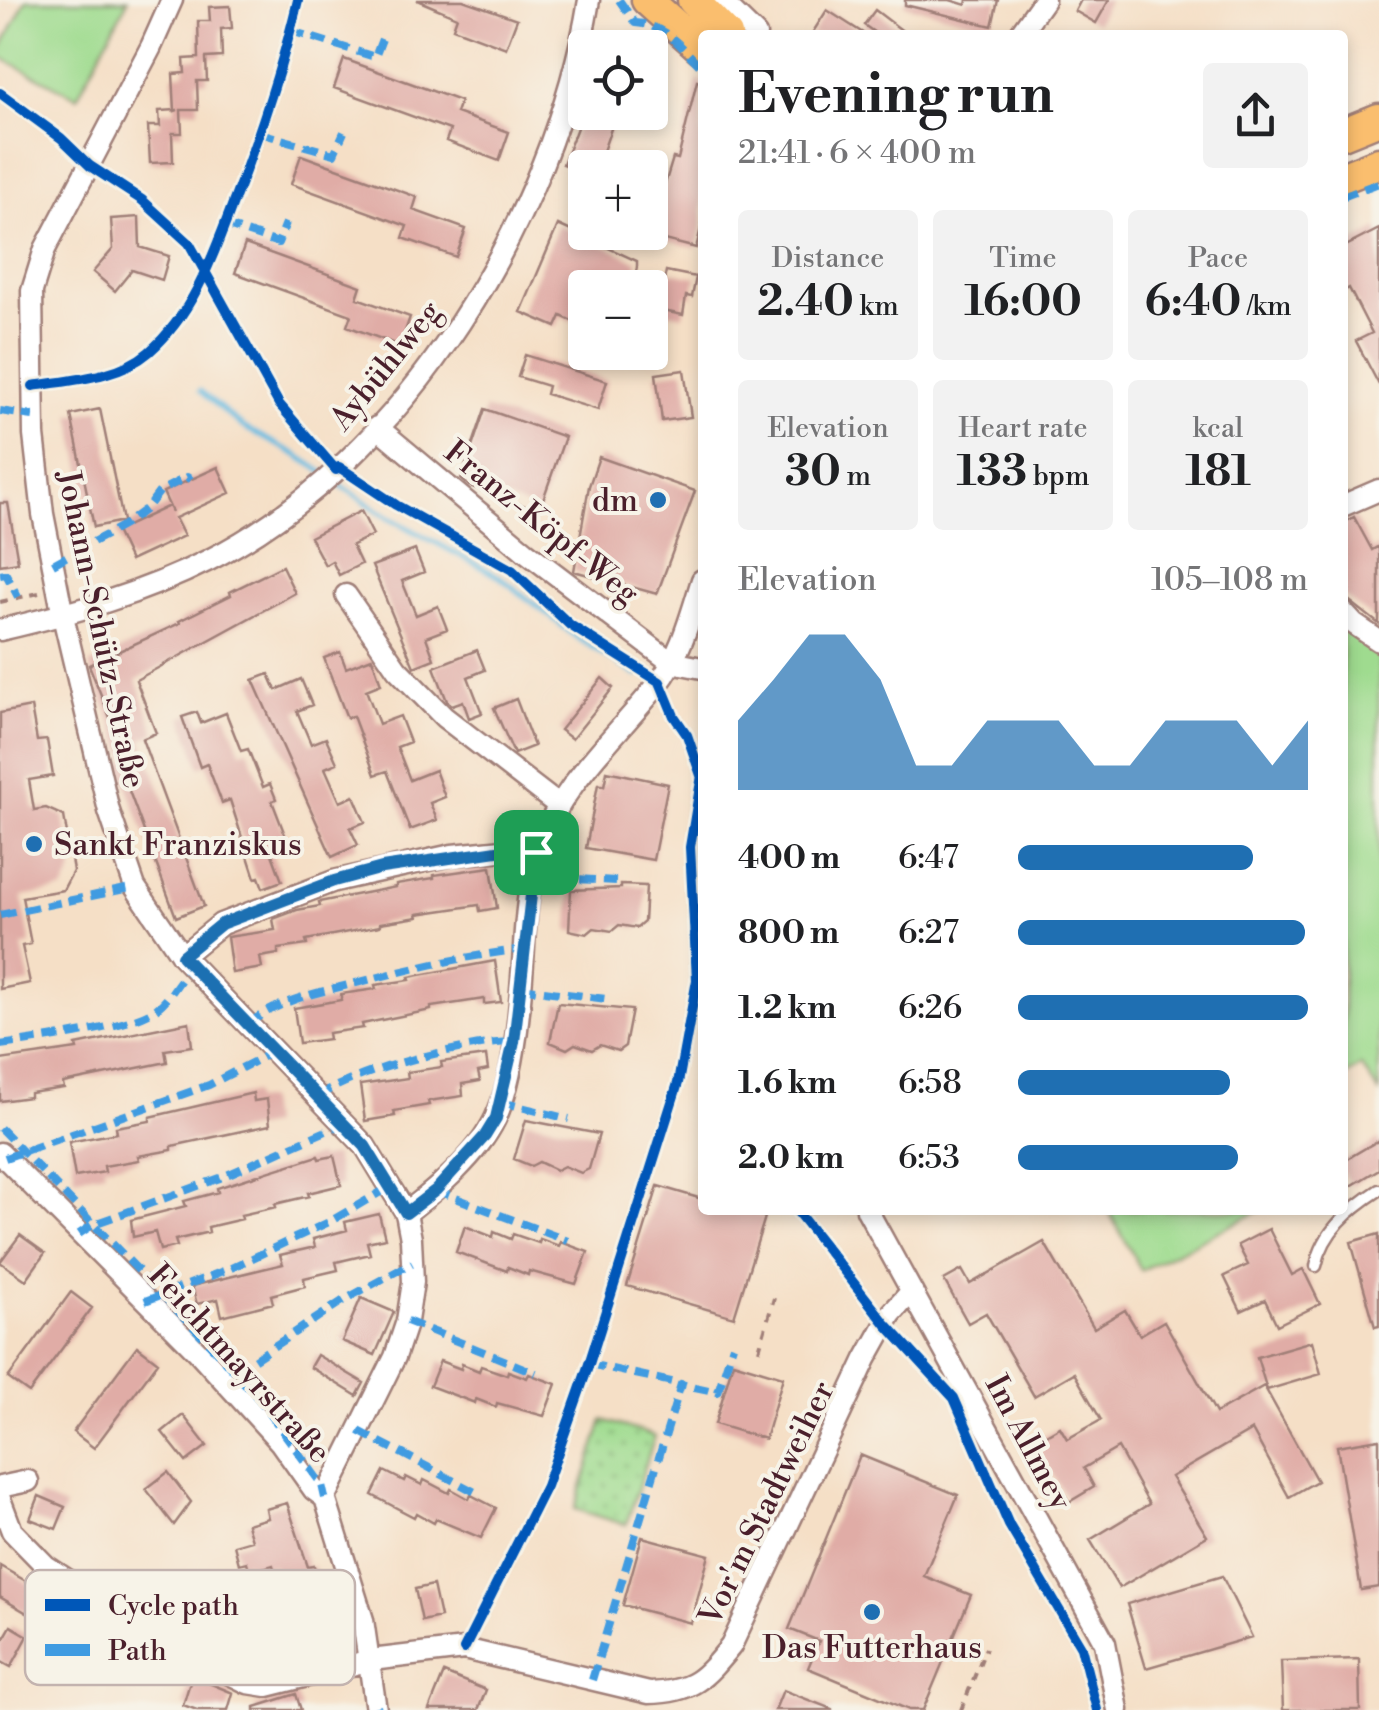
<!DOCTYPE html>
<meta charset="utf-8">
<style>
:root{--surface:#fff;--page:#f2f2f2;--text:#202124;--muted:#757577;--accent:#1f6fb2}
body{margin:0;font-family:"Libre Bodoni",serif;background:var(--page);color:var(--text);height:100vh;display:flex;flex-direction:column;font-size:38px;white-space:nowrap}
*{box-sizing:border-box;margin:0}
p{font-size:32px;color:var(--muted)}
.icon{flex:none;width:55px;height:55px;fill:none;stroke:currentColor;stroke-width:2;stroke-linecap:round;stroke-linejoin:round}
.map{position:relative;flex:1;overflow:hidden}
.side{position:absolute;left:698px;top:30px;width:650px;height:1185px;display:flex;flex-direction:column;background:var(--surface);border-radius:10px;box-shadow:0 5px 15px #0003}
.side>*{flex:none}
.tools{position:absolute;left:568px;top:30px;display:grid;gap:20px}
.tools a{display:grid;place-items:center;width:100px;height:100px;border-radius:10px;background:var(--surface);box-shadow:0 5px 15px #0003;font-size:50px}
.pin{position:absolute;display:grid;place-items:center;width:85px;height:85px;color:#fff;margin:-42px;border-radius:20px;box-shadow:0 5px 15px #0006}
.round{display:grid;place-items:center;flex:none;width:105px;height:105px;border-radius:10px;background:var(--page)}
.summary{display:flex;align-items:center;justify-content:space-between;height:170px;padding:0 40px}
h1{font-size:55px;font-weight:700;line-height:75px}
.stats{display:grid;grid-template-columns:repeat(3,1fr);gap:15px;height:170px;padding:10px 40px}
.stats div{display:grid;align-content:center;border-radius:10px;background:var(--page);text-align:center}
.stats b{font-size:42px;font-weight:700}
.stats small{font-size:28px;font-weight:400}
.stats p{font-size:28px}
.chart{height:280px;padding:20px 40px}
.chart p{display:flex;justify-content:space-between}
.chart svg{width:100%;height:180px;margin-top:10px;fill:var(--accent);opacity:.7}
ul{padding:0 40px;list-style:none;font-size:32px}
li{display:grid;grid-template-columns:160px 120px 1fr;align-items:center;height:75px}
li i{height:25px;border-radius:12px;background:var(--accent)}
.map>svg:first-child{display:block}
.grass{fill:#9fdb8f;stroke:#747d5d;stroke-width:2.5}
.park{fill:url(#park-dots);stroke:#747d5d;stroke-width:2.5}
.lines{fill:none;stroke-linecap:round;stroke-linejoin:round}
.stream{stroke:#64bae0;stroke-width:5}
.building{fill:#e0aca6}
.service-casing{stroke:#a07f78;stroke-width:15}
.minor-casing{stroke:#a07f78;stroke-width:25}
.primary-casing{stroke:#a07f78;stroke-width:35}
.path{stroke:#a07f78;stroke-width:4;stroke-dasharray:8 8;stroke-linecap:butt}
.service{stroke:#fff;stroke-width:10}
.minor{stroke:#fff;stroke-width:20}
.primary{stroke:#fabe6e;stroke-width:30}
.quiet{stroke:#409be1;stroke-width:8;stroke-dasharray:15 8;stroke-linecap:butt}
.cycleway-casing{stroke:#f7f3e8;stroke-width:16}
.cycleway{stroke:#0057b8;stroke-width:10}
.route-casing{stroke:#fff;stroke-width:20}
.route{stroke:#1f6fb2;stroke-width:12}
.poi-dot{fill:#1f6fb2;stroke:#f7f3e8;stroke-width:4}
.labels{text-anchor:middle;stroke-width:8;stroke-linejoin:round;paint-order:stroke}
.street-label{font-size:32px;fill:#4a1f2b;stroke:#f7f3e8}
.poi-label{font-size:32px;fill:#4a1f2b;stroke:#f7f3e8;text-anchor:end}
.key{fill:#f7f3e8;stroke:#c3b3af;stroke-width:2.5}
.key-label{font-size:28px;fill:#4a1f2b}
</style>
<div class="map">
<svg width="1379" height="1710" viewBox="0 0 1379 1710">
<defs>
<pattern id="park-dots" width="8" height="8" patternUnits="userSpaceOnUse" patternTransform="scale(2.5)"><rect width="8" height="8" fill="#9fdb8f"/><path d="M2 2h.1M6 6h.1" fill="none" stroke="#8abc7c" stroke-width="1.8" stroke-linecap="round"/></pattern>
</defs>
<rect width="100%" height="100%" fill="#f7f3e8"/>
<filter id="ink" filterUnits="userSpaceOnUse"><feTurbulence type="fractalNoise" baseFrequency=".01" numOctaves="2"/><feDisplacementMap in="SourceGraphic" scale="20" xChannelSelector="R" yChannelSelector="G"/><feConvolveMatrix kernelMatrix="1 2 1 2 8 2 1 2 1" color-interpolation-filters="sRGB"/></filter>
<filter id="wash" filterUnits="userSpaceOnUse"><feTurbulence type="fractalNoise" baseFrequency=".0048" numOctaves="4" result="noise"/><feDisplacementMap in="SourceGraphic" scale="40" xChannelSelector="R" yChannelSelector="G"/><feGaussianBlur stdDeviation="2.25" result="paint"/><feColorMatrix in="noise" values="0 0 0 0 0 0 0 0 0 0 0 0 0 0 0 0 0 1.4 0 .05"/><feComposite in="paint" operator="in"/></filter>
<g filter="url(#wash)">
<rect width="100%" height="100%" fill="#f5dfc6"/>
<path class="grass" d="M26,0H128L77,97L0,57V51Z
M1342,617L1379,644V1092L1361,1066L1343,1078Z
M1108,1210H1261L1141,1270Z"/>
<path class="park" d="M603,1420L655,1436L626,1525L575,1509Z"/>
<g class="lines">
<path class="stream" d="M200,391L243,427L297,455L324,473
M333,480L388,517L500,577L579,639L637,675"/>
</g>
<g id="blocks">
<path class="building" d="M417,0H463L517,19L506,48L453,28L457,17Z
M905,0H950L966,5L967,0H998L992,26L905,5Z
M1081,0H1109L1096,23L1075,11Z
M230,6L232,28L221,29L222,57L206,58L207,81H197L198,110H181L182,133H172L173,162L150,163L148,126H160L159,111L178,110L175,111L173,74L185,73L184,59L199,58L198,21H210L209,7Z
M827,10L866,35H811Z
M875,10L908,35H878L864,25Z
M344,59L460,101L456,113L509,132L499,161L446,141L450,130L334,88Z
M697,81L702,82V224L696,248L657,238L665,210L651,206L655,192L662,194L673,158L678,159Z
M583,112H617L597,168H585V172L563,164Z
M301,155L417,197L413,210L466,229L456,257L403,238L407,226L291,184Z
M139,217L140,247L169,256L162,280L132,270L115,291L93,272L113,249L111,219Z
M558,225L637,261V266L636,274H620L621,288H598L588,283L572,321L561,316L556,327L521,312Z
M1379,229V385L1356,341L1372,333L1349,288L1342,292V248Z
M245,244L361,286L357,298L410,317L400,346L347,326L351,315L235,273Z
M666,271L696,277L692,297L686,296L683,315L658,310Z
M525,355L607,381L598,410L546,394L548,386L518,377Z
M684,370L691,417L662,421L656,374Z
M100,409L123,521L94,527L71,415Z
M485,409L565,437L539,511L469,486L461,479Z
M599,457L695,491L657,594L574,571L589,486Z
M218,467L230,493L175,518L184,536L130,561L116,531L169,506L172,512L163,492Z
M0,503H8L18,562L0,565Z
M361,511L373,535L352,545L361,564L339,575L332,561L325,565L310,537Z
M1354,517L1372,550L1379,546V624L1342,595V524Z
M415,550L424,572L402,581L416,615L438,606L447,629L426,637L434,659L414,667L372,566Z
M282,566L295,593L136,680L156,733L142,739L204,906L176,917L119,764L127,760L89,665L180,623L179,621L231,595L230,592Z
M477,650L485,670L468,677L482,713L469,718L463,701L452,705L447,701L434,667Z
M340,652L346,668L372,658L381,684L366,690L379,724L400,716L410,742L397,747L410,780L435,770L445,797L430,803L437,820L410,830L387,771L375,775L353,716L347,718L324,658Z
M269,674L276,690L301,679L312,705L297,711L311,744L326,738L337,763L325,768L340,802L354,796L365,822L350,828L358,845L332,857L253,680Z
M602,678L613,688L572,739L560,730Z
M516,699L534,746L514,754L494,708Z
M31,707L37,741L47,740L53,776L29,780L34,810L46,808L64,816L73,871L63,890L22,897L31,944L22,946L30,983L0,989V713Z
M197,712L201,723L226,713L241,751L248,749L263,787L270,784L276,799L272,801L287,840L269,846L282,881L263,888L259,877L255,878L230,800L222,803L207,764L200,767L182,717Z
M607,771L668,784L653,860L586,848L598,784L604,786Z
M491,867L497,908L480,911L479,905L417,914L418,917L380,923V926L306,940L307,945L278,949V954L260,957L262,968L232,973L227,937L275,930L273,919L297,910L320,906L319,902L396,887V884L434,878V875Z
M621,885L646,886L644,922L637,928L619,925L612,931L594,928L587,934L569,930L571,890L621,888Z
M495,961L501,1002L484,1004V999L431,1007V1010L362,1024L363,1028L328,1033L329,1039L299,1043L294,1008L341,1000V994L376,989L375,985L410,980L409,977Z
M558,1003L632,1010L625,1046L618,1051L600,1045L592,1050L575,1044L567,1049L550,1042Z
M189,1022L192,1046L165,1050L167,1062L63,1083L64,1088L30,1093V1097L0,1101V1060L77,1049L76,1045Z
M486,1056L488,1070L478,1072L480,1081L462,1084L463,1096L428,1101L429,1105L394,1111L395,1116L365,1121L360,1085L408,1078L407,1072L442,1067L441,1062Z
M253,1093L254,1101L267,1099L270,1125L172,1146V1150L138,1156L139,1160L104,1166L105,1172L75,1177L69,1142L117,1133L116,1127L150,1121V1117Z
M526,1120L599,1134L589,1169L581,1173L564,1166L556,1170L539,1162L531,1166L514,1159Z
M1379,1140V1169L1351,1186L1342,1171V1162Z
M318,1156L319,1159L334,1156L341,1185L308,1193L309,1196L275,1204L276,1207L241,1215L242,1219L208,1227L209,1232L175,1240L177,1246L160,1250L155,1232L133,1237L131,1220L186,1206L184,1201L218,1192L217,1188Z
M658,1186L702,1199V1210H740L765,1217L734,1317L627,1286Z
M379,1214L385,1238L367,1242L370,1254L336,1262L338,1270L304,1278L305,1286L271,1295L273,1303L222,1316L218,1299L197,1304L192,1286L283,1264L280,1255L315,1247L313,1239L347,1230L345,1222Z
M465,1226L493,1237L494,1232L511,1239L513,1234L539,1243L540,1239L559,1246L561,1242L588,1252L576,1284L529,1271L528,1275L508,1267L507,1271L456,1252Z
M1269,1229L1292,1275L1303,1269L1320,1304L1277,1325L1265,1300L1241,1311L1224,1276L1248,1265L1238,1245Z
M1379,1234V1326L1375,1327L1351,1242Z
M20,1235L45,1253L26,1280L0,1262Z
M1044,1242L1094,1328L1125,1310L1140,1335L1164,1321L1216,1413L1264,1386L1317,1481L1289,1497L1252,1430L1171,1477L1207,1536L1119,1588L1090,1540L1149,1504L1118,1448L1084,1468L1094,1487L1069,1502L1034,1442L1060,1427L1067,1439L1101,1420L1074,1373L1034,1396L986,1313L968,1323L944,1280L962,1270L970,1284Z
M71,1292L92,1308L29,1393L8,1378Z
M361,1298L394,1312L375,1355L342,1341Z
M1312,1341L1321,1374L1267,1390L1257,1357Z
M137,1346L158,1362L94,1448L73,1432Z
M317,1355L364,1383L357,1396L310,1367Z
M440,1361L461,1369L462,1364L479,1371L481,1366L507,1375L508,1371L527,1378L529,1374L556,1384L544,1416L497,1403L496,1407L476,1399L475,1403L430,1386Z
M733,1362L783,1377L765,1439L715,1424Z
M183,1415L207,1446L186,1462L162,1432Z
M1379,1439V1587L1361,1590L1337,1446Z
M860,1455L958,1495L924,1576L971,1595L923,1710H909L808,1668L819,1641L789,1629Z
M384,1471L404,1481L406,1477L422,1485L424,1480L449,1493L451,1489L469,1499L471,1495L496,1508L481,1538L436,1519L434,1523L416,1513L414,1517L372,1495Z
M168,1472L191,1502L174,1525L146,1489Z
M39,1496L65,1507L56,1529L30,1519Z
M287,1503L308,1567L314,1566L331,1628L287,1640L290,1650L275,1653V1651L260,1654L259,1652L264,1670H252L246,1652L230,1655L224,1631L254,1626V1629L288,1620L273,1565L250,1572L247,1562L239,1564L234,1545L252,1540L247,1524L268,1518L266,1509Z
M642,1537L709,1555L691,1623L623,1605Z
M0,1566L41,1590L27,1613L0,1597Z
M1222,1576L1252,1637L1146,1668L1127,1604Z
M433,1585L440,1617L422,1621L415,1589Z
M11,1626L28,1636L11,1667L0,1661V1645Z
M1359,1659L1360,1710H1283L1281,1661Z
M444,1673L486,1690L478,1710H429Z
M192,1676L233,1693L228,1710H197L183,1705Z
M783,1690L832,1709V1710H775Z
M296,1694L301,1710H255V1707Z"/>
</g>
</g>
<g filter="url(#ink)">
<use href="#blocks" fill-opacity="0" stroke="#a07f78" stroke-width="2.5"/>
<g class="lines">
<defs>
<path id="service" d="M1316,1266C1323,1231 1350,1209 1379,1190"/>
<path id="minor" d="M172,0L151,47L45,249L32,291L34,435L43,514L63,616L109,811L135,887L182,956L365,1146L406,1213L411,1239L413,1282L407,1321L395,1357L325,1498
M720,0L756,35
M1019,35L1044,0
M377,427L525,551L671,662L702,668
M1342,506L1379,490
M346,595L397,669L444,717L558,805
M1342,611L1354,624L1379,641
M0,630C73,613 142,594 209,560C407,460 554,214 589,0
M182,956L221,924L334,881L452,855L504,850L536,852
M0,1153L198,1352L280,1442L314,1490L325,1498L363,1620L376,1710
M867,1210L1105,1643L1118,1710
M406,1213C438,1188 477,1156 495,1119C516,1076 521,996 524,947C525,922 530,872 538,849C562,783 615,738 658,684C681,655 691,615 702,580
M0,1487L28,1481
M0,1499L12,1531L46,1566L69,1581L146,1613L192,1639L230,1674L248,1683L267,1686L371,1660L464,1649L649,1693C693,1692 704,1679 731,1646L866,1359L891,1314L911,1292"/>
<path id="primary" d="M647,0L702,49
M693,0L727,35
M1342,134L1379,119
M1342,178L1379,163"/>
</defs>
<use href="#service" class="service-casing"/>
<use href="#minor" class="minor-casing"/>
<use href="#primary" class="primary-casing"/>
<path class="path" d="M0,602L39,593
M759,1350L774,1298
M961,1710L986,1648"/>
<use href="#service" class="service"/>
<use href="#minor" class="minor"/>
<use href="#primary" class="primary"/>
<path class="quiet" d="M619,0L635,23C665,25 682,47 702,68
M291,31L375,57L382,39
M260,133L334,154L344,132
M1342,197L1379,183
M225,225L278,243L286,223
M0,411L33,416
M53,564L124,525L147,508L160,491L187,477L191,480
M0,575L6,574L18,597
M534,877L616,881
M0,915L135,887
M521,988L606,999
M248,1024C281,999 317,993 356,983C412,968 466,956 524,949
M0,1045C37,1040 127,1029 156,1009C171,998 178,980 192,967
M317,1097C360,1069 463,1043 514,1042
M501,1102L569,1119
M0,1128L204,1338L262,1403L322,1485L325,1498
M5,1158L209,1085L274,1051
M435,1190L568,1241
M79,1234L94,1224L220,1178L344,1123
M145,1301L229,1269L331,1221L391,1186
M407,1321L536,1373
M589,1364L681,1384
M235,1372L344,1300L412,1263
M359,1431L479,1494
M192,1639L205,1631L266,1619L272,1627
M592,1680L681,1384L718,1392L733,1345
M377,1706L378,1710"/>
<defs>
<path id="cycleway" d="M0,93L61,138L90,166L142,200L189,243L279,404L336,470
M33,386C70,380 119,378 149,352C195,312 214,253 235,198C260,133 282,68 298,0
M339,467L396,505L512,570L570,625L660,682L674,716L687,735L702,778
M701,993L697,980L690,847L702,775
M796,1210L886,1324L954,1398L1009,1525L1081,1647L1097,1710
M464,1649L546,1486L589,1364L678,1083L697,980"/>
</defs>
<use href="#cycleway" class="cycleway-casing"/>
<use href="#cycleway" class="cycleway"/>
</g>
</g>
<g class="lines" filter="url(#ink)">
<defs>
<path id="route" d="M504,850L536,852L514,1042L496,1118L485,1136L436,1190L406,1213L365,1146L182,956L221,924L334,881L382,868Z"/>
</defs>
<use href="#route" class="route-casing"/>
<use href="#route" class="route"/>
</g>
<g class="poi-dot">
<circle cx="658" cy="500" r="10"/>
<circle cx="34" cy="844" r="10"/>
<circle cx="872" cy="1612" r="10"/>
</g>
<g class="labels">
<g class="street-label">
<text transform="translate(385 365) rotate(-51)" y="11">Aybühlweg</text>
<text transform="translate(542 522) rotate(39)" y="11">Franz-Köpf-Weg</text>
<text transform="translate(102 629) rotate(78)" y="11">Johann-Schütz-Straße</text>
<text transform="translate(240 1363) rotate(48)" y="11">Feichtmayrstraße</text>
<text transform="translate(1029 1442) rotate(62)" y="11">Im Allmey</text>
<text transform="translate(766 1503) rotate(-64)" y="11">Vor'm Stadtweiher</text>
</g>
<g class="poi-label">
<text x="638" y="511">dm</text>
<text x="54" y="855" text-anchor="start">Sankt Franziskus</text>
<text x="872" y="1658" text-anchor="middle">Das Futterhaus</text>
</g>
</g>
<rect x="25" y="1570" width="330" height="115" rx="15" class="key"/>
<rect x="45" y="1599" width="45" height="12" fill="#0057b8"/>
<rect x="45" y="1644" width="45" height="12" fill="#409be1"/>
<g class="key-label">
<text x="108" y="1615">Cycle path</text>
<text x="108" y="1660">Path</text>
</g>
</svg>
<div class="tools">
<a><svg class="icon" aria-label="locate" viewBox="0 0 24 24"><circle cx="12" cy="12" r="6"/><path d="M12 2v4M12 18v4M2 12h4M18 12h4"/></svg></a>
<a>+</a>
<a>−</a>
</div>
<div class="pin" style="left:536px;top:852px;background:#1e9e55"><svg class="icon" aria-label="arrive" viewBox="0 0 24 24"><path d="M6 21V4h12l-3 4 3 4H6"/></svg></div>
<section class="side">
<div class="summary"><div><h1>Evening run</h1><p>21:41 · 6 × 400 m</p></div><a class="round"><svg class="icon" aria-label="share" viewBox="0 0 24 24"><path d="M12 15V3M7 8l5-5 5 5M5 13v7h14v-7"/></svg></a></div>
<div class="stats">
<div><p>Distance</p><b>2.40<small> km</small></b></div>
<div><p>Time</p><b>16:00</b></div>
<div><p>Pace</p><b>6:40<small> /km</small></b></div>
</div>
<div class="stats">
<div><p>Elevation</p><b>30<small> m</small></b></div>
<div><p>Heart rate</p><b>133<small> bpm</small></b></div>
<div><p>kcal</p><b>181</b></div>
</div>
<div class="chart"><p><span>Elevation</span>105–108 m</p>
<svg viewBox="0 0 160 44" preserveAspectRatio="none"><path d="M0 44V27L10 17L20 6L30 6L40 17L50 38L60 38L70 27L80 27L90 27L100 38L110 38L120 27L130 27L140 27L150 38L160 27V44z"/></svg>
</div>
<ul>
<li><b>400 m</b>6:47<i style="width:81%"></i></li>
<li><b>800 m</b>6:27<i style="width:99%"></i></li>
<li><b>1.2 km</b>6:26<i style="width:100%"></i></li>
<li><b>1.6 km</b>6:58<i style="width:73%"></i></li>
<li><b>2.0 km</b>6:53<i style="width:76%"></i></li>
</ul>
</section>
</div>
